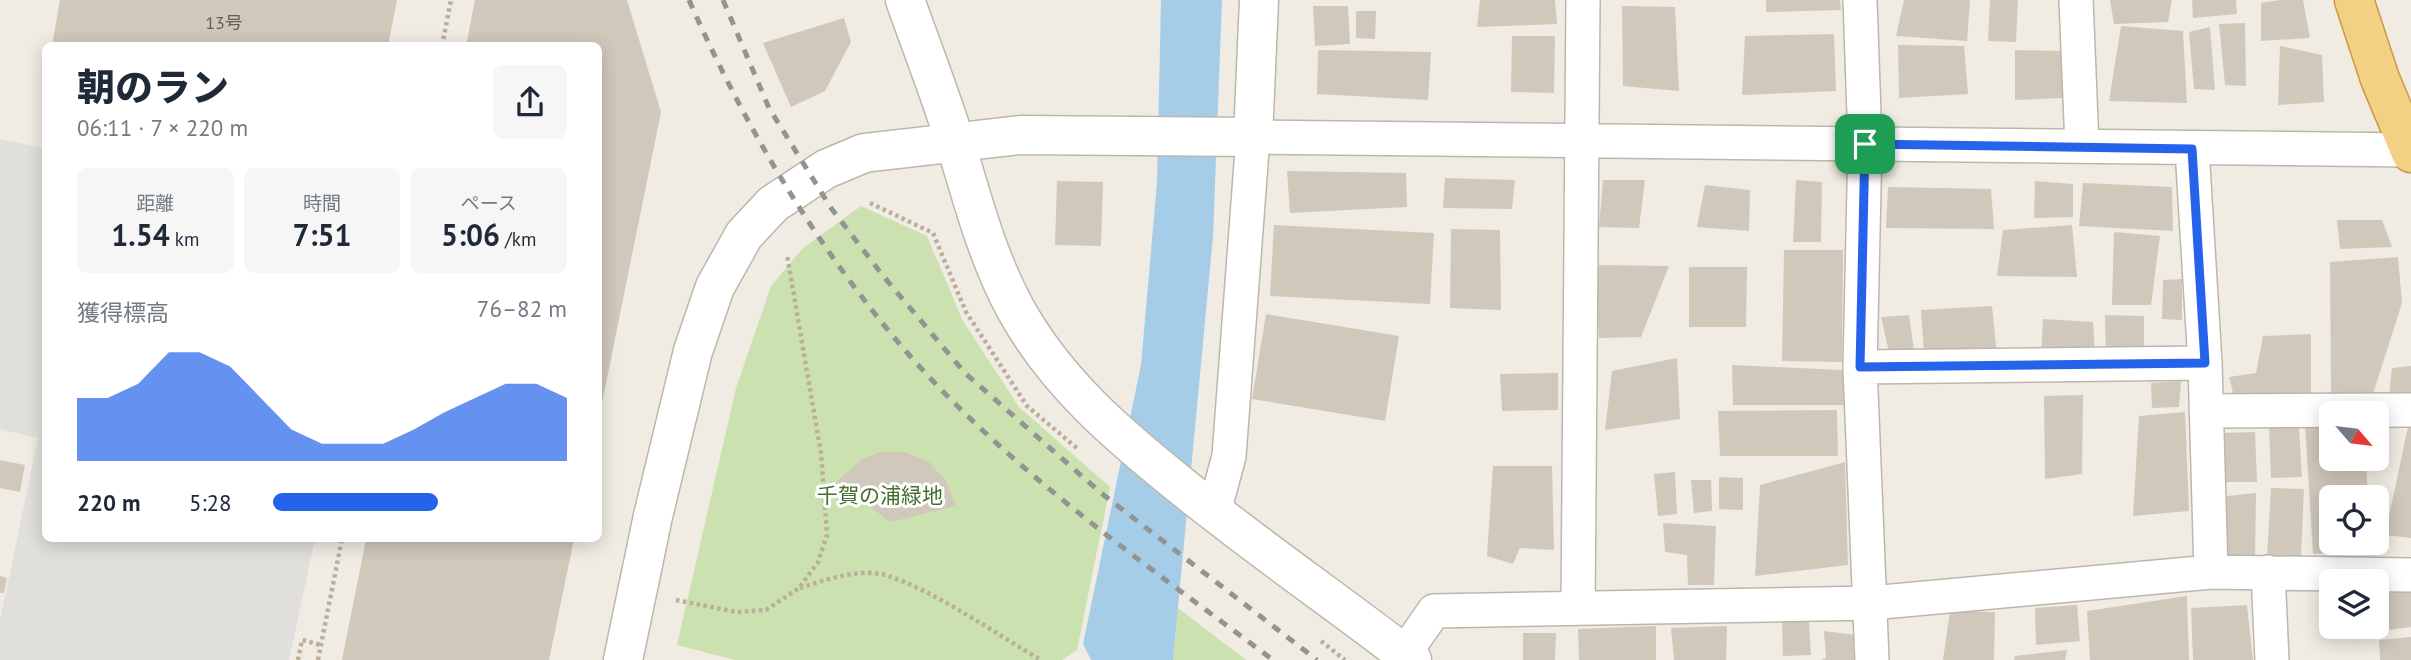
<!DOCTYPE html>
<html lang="ja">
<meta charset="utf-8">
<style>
:root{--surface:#fff;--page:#f6f6f7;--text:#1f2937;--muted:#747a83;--accent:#2563eb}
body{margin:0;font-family:"PT Sans","Noto Sans JP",sans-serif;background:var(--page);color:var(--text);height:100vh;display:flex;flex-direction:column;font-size:26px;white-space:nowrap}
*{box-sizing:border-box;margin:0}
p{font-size:23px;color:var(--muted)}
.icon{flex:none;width:38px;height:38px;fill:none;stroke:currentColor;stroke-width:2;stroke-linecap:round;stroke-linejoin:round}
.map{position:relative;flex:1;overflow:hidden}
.panel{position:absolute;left:42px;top:42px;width:560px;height:500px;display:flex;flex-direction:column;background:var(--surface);border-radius:10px;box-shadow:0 4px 18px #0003}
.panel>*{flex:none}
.needle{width:46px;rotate:118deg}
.controls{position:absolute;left:2319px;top:401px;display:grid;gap:14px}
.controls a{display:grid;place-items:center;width:70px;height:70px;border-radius:10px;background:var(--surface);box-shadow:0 4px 18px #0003;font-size:35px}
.pin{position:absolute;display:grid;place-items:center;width:60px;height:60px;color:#fff;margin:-30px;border-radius:14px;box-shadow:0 4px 10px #0006}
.round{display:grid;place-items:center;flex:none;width:74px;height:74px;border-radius:10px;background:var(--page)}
.summary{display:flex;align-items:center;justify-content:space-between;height:119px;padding:0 35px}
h1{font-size:38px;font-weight:800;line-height:52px}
.metrics{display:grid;grid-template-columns:repeat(3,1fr);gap:10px;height:119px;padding:7px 35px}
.metrics div{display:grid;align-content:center;border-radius:10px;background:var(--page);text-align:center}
.metrics b{font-size:30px;font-weight:800}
.metrics small{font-size:19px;font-weight:400}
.metrics p{font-size:19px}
.chart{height:196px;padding:14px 35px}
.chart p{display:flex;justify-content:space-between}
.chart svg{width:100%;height:126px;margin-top:7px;fill:var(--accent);opacity:.7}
ul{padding:0 35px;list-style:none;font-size:23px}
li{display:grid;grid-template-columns:112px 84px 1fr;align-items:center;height:52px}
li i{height:18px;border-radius:9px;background:var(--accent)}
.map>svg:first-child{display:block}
.green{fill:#cbe1b0}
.parking{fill:#e1dfdc}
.water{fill:#a5cde8}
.building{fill:#d0c8bb}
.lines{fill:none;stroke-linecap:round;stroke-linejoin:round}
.minor-casing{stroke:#bdb7ab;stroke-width:36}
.tertiary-casing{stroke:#bdb7ab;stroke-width:41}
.trunk-casing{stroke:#cd9941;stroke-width:41}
.path{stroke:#bbaf9a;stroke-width:4.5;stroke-dasharray:3.5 3.5;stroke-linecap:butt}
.minor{stroke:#fff;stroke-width:33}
.tertiary{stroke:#fff;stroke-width:38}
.trunk{stroke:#f2d084;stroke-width:38}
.rail{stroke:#939393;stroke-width:5;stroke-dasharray:9 9;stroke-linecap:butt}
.route-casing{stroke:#fff;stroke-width:14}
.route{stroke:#2563eb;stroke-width:9}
.labels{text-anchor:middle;stroke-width:6;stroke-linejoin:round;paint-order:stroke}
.number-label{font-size:18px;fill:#655f56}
.park-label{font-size:21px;fill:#466d2e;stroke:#fff}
</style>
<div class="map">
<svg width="2411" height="660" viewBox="0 0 2411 660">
<rect width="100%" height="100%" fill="#f0ece4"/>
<path class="green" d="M861,206L927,236L963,321L1019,407L1110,487L1077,650L1062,660H735L677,645L736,388L771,286L803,248Z
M1178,608L1246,660H1173Z"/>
<path class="parking" d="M0,139L45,148L46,539H315L289,660H0V621L38,438L0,429Z"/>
<path class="water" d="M1161,0H1222L1213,237L1173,660H1091L1083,644L1141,365L1157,183Z"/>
<path class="building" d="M60,0H397L388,46H52Z
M475,0H627L661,112L600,413L598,46H466Z
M1480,0H1555L1557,24L1477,27Z
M1766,0H1840L1841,10L1766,12Z
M1904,0H1970L1967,41L1896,36Z
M1990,0H2018L2016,42L1988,41Z
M2110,0H2172L2168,22L2114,24Z
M2192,0H2236L2237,14L2193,18Z
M2280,0H2303L2310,38L2261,41V3Z
M1313,6H1348L1350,44L1315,46Z
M1622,6L1675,7L1679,91L1623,86Z
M1356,11H1376L1375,39L1356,38Z
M844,18L851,42L825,91L791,107L763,43Z
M2245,23L2246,86L2225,85L2219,24Z
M2121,26L2183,31L2187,103L2109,101Z
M2210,27L2215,90L2194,89L2189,32Z
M1834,34L1836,91L1742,95L1745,36Z
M1512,36H1555L1554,93L1511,92Z
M1898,45L1964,46L1968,94L1899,98Z
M2280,46L2322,55L2324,102L2278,105Z
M1318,50L1431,52L1428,100L1317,94Z
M2015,50L2062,51V98L2015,100Z
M1287,171L1406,173L1407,207L1290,213Z
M1445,178L1515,180L1512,209L1443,208Z
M1603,180H1645L1639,228L1599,227Z
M1796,180L1822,182L1821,242H1793Z
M1057,181L1103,182L1101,246L1055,245Z
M2035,181L2073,184V217L2034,218Z
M2083,183L2172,187L2173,231L2079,226Z
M1705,185L1750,190L1749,231L1697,227Z
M1888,187L1991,189L1994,229L1886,228Z
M2337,220H2382L2392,247L2340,249Z
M1274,225L1434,233L1430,304L1270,296Z
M2072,225L2077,277L1997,276L2003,230Z
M1451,229L1500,230L1501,310L1450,308Z
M2114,232L2160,236L2151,305H2112Z
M1784,250H1843L1842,362L1782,361Z
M2398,257L2402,303L2372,397L2331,400L2330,262Z
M1595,265L1669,266L1641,337L1599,338Z
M1689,267H1747L1746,327H1689Z
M2182,279V320L2162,319L2163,280Z
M1992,306L1998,366L1925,367L1921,310Z
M1266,314L1399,336L1385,421L1252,399Z
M1909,315L1914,350L1889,352L1881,317Z
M2105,315L2144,316V356L2106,360Z
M2043,319L2093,322L2095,355L2041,358Z
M2311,334V401L2236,405L2229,377L2256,373L2263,336Z
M1677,358L1680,419L1605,430L1612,371Z
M1732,365L1842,370L1846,405H1733Z
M2411,366V403L2388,405L2392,368Z
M1558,373V410L1502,411L1500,374Z
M2181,381L2179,407L2152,408L2151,383Z
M2083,395L2082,474L2045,479L2044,396Z
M1837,410L1838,456H1720L1718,411Z
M2185,412L2189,511L2133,516L2139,416Z
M2331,422V458H2366L2368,497H2331V542H2370L2371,551L2313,554L2305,424Z
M2411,426V538L2385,535L2408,427Z
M2269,427H2299L2302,477L2271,478Z
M2255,432L2257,482H2222L2220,433Z
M879,452H905L929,462L946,481L956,506L890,522L837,481L861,460Z
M0,460L25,465L20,492L0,488Z
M1845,462L1848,565L1755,576L1760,485Z
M1493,466H1552L1554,550L1520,548L1513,564L1487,556Z
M1675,472L1677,514L1658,516L1654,474Z
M1719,477L1743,478V510L1719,509Z
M1691,480H1711L1712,511L1694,513Z
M2271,488L2304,489L2301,556L2267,557Z
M2256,493L2255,558L2220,559L2217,497Z
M1663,523L1716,526L1714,585H1688L1687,555L1665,552Z
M366,539H574L549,660H342Z
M0,576L7,578L4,593H0Z
M2411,586V627L2374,632L2376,589Z
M2187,596L2189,660H2090L2087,611Z
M2077,605L2080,641L2036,645L2035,608Z
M2247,605L2253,660H2193L2191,608Z
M1950,611L1995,612L1994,660H1943Z
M1782,622H1809L1811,655L1783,656Z
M1656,626V660H1579L1578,629Z
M1727,626L1726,660H1674L1671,628Z
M1824,631L1856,635V660H1821L1826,658Z
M1523,633H1556L1555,660H1523Z
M2411,637V660H2380L2379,640Z
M2067,650L2065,660H2014L2015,656Z"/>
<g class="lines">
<defs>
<path id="minor" d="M1860,0L1865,143L1860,367L1872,660
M2076,0L2082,146
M2192,149L2205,363L2211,572
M1860,367L2205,363
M2206,411L2411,410
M1214,512L1229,456L1253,137L2411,150
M2268,572L2272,660
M1578,608L1583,0
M1404,654L1434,611L1871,603L2211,572L2411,575"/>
<path id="tertiary" d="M905,0C922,48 941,96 956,145C973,201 987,256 1015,308C1056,383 1119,436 1184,488C1258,548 1337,602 1412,660
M623,660L653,516L693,351L715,287L744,235L773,204L826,169L864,153L1020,135L1253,137L1259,0"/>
<path id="trunk" d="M2354,0L2380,79L2411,153"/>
</defs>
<use href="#minor" class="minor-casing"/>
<use href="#tertiary" class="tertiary-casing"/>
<use href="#trunk" class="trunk-casing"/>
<path class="path" d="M442,46L451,0
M870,203L933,233L966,312L1027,406L1078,449
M800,588C826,580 857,568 885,575C930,588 998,635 1041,660
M676,600L737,612L766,610L799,588L818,562L827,535L821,453L787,255
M1321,641L1345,660
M298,660L302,640L321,645
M318,660L342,539"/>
<use href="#minor" class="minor"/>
<use href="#tertiary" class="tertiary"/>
<use href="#trunk" class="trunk"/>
<path class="rail" d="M689,0C741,118 806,230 888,330C995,461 1139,559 1273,660
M723,0L769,108L831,208L884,277L965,373L1101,493L1317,660"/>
</g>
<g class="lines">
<defs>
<path id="route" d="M1865,144L2192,149L2205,363L1860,367Z"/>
</defs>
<use href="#route" class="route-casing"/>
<use href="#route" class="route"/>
</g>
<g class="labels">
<g class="number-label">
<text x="224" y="29">13号</text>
</g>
<g class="park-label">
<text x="880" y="503">千賀の浦緑地</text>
</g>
</g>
</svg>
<div class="controls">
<a><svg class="needle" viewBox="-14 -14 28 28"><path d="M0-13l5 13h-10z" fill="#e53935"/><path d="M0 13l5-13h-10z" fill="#747a83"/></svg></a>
<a><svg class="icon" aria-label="locate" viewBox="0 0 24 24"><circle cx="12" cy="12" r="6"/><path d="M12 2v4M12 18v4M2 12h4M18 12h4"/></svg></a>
<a><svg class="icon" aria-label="layers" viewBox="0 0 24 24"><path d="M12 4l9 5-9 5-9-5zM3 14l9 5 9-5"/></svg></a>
</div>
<div class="pin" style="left:1865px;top:144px;background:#1e9e55"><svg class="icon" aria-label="arrive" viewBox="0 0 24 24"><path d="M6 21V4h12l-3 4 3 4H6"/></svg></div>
<section class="panel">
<div class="summary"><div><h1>朝のラン</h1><p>06:11 · 7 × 220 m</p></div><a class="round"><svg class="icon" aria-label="share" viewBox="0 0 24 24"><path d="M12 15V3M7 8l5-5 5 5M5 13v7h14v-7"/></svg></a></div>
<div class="metrics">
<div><p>距離</p><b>1.54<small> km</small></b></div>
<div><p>時間</p><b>7:51</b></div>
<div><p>ペース</p><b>5:06<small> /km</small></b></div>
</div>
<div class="chart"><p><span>獲得標高</span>76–82 m</p>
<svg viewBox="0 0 160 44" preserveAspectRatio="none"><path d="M0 44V22L10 22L20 17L30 6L40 6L50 11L60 22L70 33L80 38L90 38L100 38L110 33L120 27L130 22L140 17L150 17L160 22V44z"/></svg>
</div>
<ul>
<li><b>220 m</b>5:28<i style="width:56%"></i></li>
</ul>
</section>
</div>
